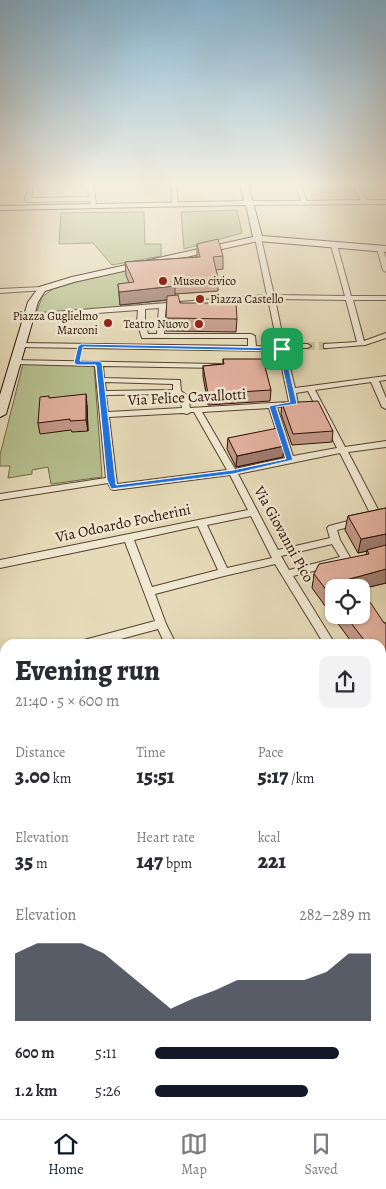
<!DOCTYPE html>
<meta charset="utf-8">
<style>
:root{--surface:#fff;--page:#f2f2f3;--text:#2b2b33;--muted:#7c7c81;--line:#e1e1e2;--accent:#111827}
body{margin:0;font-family:Alegreya,serif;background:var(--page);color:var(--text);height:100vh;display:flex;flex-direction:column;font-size:19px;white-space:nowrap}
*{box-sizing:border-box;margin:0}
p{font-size:16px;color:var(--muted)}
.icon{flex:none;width:28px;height:28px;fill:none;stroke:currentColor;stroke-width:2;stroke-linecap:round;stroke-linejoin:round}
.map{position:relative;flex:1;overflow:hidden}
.sheet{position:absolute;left:0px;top:639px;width:386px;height:481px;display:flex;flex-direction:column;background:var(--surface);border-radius:15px 15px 0 0;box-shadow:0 1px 4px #0004}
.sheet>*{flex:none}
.buttons{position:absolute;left:325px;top:579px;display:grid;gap:10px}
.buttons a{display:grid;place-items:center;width:45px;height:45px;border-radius:10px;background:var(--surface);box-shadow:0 1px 4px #0004;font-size:25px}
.pin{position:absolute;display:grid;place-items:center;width:42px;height:42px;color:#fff;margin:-21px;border-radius:10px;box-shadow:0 2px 8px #0006}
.round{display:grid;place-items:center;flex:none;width:52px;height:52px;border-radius:10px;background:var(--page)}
.headline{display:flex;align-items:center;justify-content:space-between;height:85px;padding:0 15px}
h1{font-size:28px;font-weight:800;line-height:38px}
.stats{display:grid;grid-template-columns:repeat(3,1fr);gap:8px;height:85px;padding:5px 15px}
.stats div{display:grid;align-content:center}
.stats b{font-size:21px;font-weight:800}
.stats small{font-size:14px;font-weight:400}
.stats p{font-size:14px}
.chart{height:140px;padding:10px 15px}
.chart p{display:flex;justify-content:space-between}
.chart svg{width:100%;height:90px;margin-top:5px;fill:var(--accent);opacity:.7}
ul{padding:0 15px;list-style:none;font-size:16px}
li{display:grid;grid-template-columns:80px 60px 1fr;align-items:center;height:38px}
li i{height:12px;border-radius:6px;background:var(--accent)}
.tab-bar{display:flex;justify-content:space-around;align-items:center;height:70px;border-top:1px solid var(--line);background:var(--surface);font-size:14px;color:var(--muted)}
.tab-bar a{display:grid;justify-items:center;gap:2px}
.tab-bar .current{color:var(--accent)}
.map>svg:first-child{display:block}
.green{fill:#b6c08f;stroke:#706648}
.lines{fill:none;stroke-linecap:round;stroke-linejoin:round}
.minor-tunnel{stroke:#cabc9d;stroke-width:8;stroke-dasharray:8 4;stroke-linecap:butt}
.minor-casing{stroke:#58402e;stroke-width:2}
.secondary-casing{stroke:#290d00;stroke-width:2}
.minor{fill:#efe8d2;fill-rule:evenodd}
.secondary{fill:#efe8d2;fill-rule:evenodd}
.wall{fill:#c39889;stroke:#290d00}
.shaded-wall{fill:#9f7c6f;stroke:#290d00}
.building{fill:#e3b19f;stroke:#290d00}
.route{fill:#1a73e8;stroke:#fff;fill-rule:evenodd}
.poi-dot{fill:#8f2418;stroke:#efe8d2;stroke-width:2}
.labels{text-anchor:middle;stroke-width:5;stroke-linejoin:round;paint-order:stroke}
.far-poi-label{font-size:12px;fill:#290d00;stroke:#efe8d2;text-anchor:start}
.street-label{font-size:15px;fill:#290d00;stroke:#efe8d2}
</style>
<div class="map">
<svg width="386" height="1119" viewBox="0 0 386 1119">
<rect width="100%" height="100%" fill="#e6dbb9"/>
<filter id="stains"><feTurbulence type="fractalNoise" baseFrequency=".004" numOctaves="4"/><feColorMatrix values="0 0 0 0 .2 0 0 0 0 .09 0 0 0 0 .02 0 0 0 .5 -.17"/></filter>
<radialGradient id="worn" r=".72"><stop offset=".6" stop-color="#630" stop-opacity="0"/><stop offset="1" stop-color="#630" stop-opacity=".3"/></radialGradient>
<path class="green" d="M237,210L242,233L184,249L181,212Z
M144,212L145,244H161V256L112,265L93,243L59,244L61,213Z
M216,248L223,269L213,270L218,291L174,294L178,304L36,314L42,297L57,286Z
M23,364L94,365L102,477L51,484L48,467L32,470V474L8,478L10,466H0V455Z"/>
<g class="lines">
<path class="minor-tunnel" d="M307,346H327"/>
<defs>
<path id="minor" d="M8,184H33L31,198L89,197L88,184H93L96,205L91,206L90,201L28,202L25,200L28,187H10L7,185Z
M171,184H176L178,205L175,207L172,205Z
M295,184H300L307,201L361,200L352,184H357L367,200H386V204L249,205L246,203L249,201H301Z
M258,236L261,238L274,295L345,296L331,245L334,243L337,245L351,296H386V300H353L364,341L386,333V338L365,345L327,348H324V344L357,342L346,300L275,299L284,343L307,344L311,346L307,348L285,347L295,388L386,376V380L379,381L386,398V409L382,407L371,382L315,390L345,447L386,441V447L348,452L382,517L380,519L337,530L340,540L351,559L350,562L293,576L335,644H324L275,564L224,576L155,594L166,624L176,644H165L158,629L102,644H79L80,641L84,640L155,621L125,542L0,568V560L248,510L230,475L114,490L111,489L108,483L0,500V494L106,478L95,366L15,364L11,362L12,360L217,364H220V368L103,366L104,378L180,380L181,391L188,396L190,408L289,402L282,368H251L247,366L251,364H281L279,351L20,347L16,345L20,343L248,346V338H142L137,322L138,310L29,318L25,316L29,314L267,295L255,238ZM268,299L278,347L256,346L255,336L251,334H164L166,307ZM159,308L157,334H148L145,322V309ZM105,382L173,384V390L106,391ZM308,391L337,448L293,456L277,407L297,406L298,404L296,393ZM175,394L180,397L182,408L108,412L106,395ZM269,408L285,458L235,469L202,412ZM191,412H194L227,470L117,484L109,417L183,413L187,414ZM340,453L371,515L329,526L327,528L330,538L278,550L238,474ZM251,516L272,558L227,568L207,525ZM198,526L218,570L152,587L134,540ZM332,544L340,557L289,570L281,556Z
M380,247L383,249L386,259V272L383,270L377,249Z
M42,287L44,288V290L0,293V289Z
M5,659V669L0,670V660Z
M386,690V700L381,701V691Z
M381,715L386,717V731L381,729Z"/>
<path id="secondary" d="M240,184H248L262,236L386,246V252L258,241L74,282L45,291L38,302L6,414L0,417V395L28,302L39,287L72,277L253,237L246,205L0,210V206L244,201Z
M0,779L5,781V798L0,796Z
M381,886L386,887V907L381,906Z"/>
</defs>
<use href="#minor" class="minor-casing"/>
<use href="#secondary" class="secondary-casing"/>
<use href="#minor" class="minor"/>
<use href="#secondary" class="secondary"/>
</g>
<path class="wall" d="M197,244L223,256V269L216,270L218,278V291L175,294V295L180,303L237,319L236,332L166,331V318L167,300L120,305L118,284L129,283L126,275L125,262L197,257Z
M223,359L271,390L270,401L208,405L203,376V366L223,364Z
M50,398L87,405L88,431L72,432L71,430L40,434L38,423Z
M282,403L333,431L332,442L292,445L281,414Z
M228,438L283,457L236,467L227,449Z
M386,508V583L361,589L334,588V615H361L384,623H386V688L381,682V644H353L312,588L314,574L366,555L367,551L358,553L345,530L348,516Z"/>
<path class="shaded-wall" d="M175,286V299L120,305L119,292Z
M86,394L87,405L88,431L86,420Z
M284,446L283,457L236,467L237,456Z
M386,534V546L367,550V551L358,553L361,539Z
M386,569V583L361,589V588H344L346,580Z"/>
<path class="building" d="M218,239L223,256L213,257L218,278L173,281L175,286L119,292L118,284L134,282L125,262L200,257L197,244Z
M178,295L180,303H236L237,319L166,318L167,296Z
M223,359H263L271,390L208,394L203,366L224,364Z
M86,394V420L70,421V419L38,423L40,397L49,396V398Z
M318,401L333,431L293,434L282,403Z
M278,428L284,446L237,456L228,438Z
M386,508V534L361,539L348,516Z
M386,545V569L346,580L351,588H334V600L314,574L319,564L369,554L367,550Z
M370,602L384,623H386V669L381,662V644H367L345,615H361V604Z"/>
<linearGradient id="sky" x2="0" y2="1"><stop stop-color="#87b6d4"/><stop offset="0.54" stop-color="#f4efe0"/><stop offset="1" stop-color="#f4efe0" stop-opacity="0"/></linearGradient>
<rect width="386" height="340" fill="url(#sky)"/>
<path class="route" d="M81,344L284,348L297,404L276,407L293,460L233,474L111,489L107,480L96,365H77L74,363L78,346ZM83,347L279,351L290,402L269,406L286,459L233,470L116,485L102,363L99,361H80Z"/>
<g class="poi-dot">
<circle cx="163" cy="281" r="5"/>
<circle cx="200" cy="299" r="5"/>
<circle cx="108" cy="323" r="5"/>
<circle cx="199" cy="324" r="5"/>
</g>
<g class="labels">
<g class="far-poi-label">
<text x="173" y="285">Museo civico</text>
<text x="210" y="303">Piazza Castello</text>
<text x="98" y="320" text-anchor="end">Piazza Guglielmo<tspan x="98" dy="14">Marconi</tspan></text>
<text x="189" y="328" text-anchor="end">Teatro Nuovo</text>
</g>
<g class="street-label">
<text transform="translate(187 397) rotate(-3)" y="5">Via Felice Cavallotti</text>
<text transform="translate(123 523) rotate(-12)" y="5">Via Odoardo Focherini</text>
<text transform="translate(284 534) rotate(61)" y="5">Via Giovanni Pico</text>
</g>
</g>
<rect width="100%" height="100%" filter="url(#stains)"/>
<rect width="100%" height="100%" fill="url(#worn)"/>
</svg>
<div class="buttons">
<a><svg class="icon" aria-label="locate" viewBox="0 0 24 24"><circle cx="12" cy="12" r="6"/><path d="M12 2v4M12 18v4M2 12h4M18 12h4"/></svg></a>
</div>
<div class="pin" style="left:282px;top:349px;background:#1e9e55"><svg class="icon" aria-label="arrive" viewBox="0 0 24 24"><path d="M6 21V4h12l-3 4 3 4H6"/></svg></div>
<section class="sheet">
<div class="headline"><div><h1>Evening run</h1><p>21:40 · 5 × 600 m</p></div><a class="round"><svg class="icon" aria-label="share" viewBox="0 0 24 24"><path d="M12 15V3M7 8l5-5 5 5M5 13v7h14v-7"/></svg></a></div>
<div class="stats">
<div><p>Distance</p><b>3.00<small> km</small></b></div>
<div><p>Time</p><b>15:51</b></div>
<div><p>Pace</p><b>5:17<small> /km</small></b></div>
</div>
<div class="stats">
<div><p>Elevation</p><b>35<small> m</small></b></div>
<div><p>Heart rate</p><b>147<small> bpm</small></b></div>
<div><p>kcal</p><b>221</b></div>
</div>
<div class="chart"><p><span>Elevation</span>282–289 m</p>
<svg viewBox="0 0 160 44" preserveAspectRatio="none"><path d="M0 44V11L10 6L20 6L30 6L40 11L50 20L60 29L70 38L80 33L90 29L100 24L110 24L120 24L130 24L140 20L150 11L160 11V44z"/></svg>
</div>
<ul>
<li><b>600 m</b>5:11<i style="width:85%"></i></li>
<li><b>1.2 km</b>5:26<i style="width:71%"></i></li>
</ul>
</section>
</div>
<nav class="tab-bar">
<a class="current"><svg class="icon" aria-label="home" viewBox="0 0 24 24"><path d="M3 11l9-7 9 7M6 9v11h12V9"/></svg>Home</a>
<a><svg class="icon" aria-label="map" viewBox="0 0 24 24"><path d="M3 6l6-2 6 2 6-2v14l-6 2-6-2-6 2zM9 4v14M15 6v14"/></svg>Map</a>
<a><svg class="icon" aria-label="saved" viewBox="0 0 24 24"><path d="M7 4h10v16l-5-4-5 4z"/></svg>Saved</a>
</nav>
